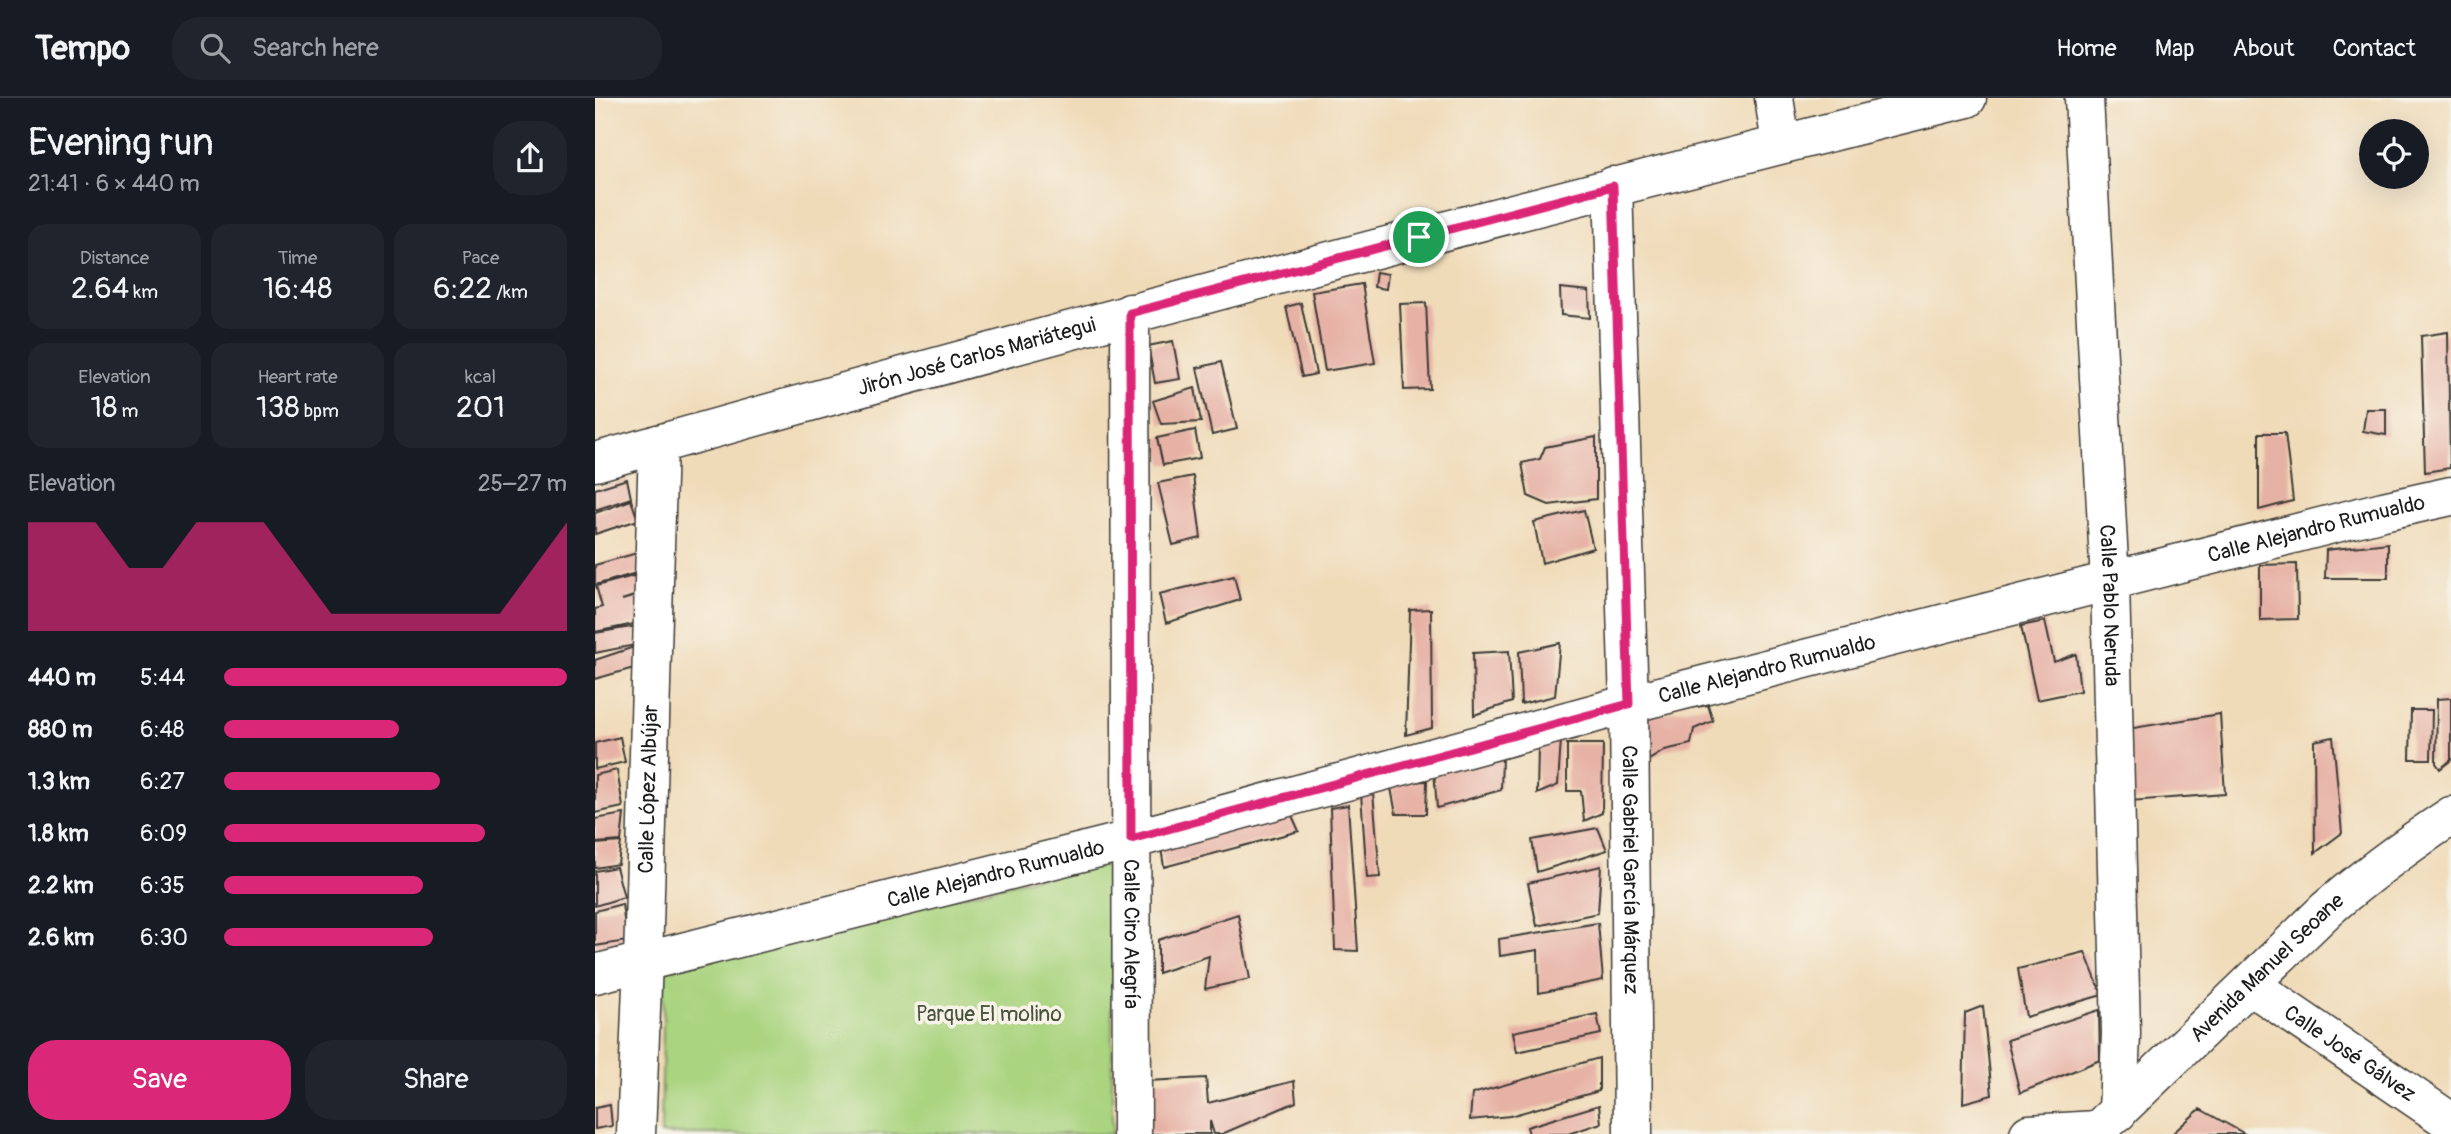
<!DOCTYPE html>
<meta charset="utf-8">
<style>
:root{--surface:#171b24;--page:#20242c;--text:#f1f3f6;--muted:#9ea1a6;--line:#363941;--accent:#db2777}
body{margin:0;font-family:Pangolin,sans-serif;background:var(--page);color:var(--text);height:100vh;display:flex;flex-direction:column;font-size:26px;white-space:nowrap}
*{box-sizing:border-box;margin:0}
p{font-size:23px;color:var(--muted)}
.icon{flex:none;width:38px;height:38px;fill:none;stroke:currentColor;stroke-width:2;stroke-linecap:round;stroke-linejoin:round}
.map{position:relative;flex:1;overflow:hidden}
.panel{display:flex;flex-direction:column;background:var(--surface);width:595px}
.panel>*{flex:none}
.buttons{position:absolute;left:1764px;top:21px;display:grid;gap:14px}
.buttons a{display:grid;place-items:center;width:70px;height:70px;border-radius:50%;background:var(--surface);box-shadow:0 7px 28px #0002;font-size:35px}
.pin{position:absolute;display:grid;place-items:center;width:60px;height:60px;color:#fff;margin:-30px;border:4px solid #fff;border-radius:50%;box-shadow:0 2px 7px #0007}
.round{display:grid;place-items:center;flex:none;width:74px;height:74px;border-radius:28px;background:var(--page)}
.overview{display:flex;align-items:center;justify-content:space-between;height:119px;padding:0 28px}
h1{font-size:38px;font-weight:600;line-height:52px}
.stats{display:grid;grid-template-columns:repeat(3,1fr);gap:10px;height:119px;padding:7px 28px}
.stats div{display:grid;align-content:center;border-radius:18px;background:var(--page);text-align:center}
.stats b{font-size:30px;font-weight:600}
.stats small{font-size:19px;font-weight:400}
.stats p{font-size:19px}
.chart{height:196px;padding:14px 28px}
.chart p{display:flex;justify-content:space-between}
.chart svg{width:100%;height:126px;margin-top:7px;fill:var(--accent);opacity:.7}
.cta{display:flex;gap:14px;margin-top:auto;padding:14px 28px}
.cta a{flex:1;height:80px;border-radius:28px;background:var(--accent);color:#fff;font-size:28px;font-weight:600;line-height:80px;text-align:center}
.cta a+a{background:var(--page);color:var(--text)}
ul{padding:0 28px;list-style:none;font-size:23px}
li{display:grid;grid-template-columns:112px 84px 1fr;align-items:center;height:52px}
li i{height:18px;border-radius:9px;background:var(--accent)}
header{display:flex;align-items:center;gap:42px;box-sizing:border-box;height:98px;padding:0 35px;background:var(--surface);border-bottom:2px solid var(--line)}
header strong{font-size:33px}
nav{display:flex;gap:38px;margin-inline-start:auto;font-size:24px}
.search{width:490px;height:63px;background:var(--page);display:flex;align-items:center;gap:18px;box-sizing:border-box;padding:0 24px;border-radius:28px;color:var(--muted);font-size:26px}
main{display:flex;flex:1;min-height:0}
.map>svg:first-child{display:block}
.green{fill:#aad480;stroke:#63784e;stroke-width:2}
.building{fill:#e7b2a6}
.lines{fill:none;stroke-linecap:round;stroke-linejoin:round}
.minor-casing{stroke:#3c3934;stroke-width:41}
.major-casing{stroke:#3c3934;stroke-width:41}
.minor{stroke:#fff;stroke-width:38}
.major{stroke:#fff;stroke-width:38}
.route-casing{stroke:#fff;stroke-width:14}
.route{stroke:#db2777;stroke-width:9}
.labels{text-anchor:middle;stroke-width:7;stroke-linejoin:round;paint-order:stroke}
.street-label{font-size:21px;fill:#1c1c1c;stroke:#f7f3e8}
.park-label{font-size:21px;fill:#47533a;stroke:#f7f3e8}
</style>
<header>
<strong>Tempo</strong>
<div class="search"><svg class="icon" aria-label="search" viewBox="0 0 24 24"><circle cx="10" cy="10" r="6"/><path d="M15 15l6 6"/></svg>Search here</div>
<nav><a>Home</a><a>Map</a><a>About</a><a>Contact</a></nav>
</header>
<main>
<section class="panel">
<div class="overview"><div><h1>Evening run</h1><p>21:41 · 6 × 440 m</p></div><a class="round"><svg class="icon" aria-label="share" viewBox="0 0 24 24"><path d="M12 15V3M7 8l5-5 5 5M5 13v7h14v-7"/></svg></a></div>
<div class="stats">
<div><p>Distance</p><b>2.64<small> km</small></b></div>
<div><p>Time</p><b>16:48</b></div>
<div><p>Pace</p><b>6:22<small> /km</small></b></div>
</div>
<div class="stats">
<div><p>Elevation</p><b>18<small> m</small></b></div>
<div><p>Heart rate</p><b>138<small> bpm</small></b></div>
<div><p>kcal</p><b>201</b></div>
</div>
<div class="chart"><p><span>Elevation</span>25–27 m</p>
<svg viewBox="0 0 160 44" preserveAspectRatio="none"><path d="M0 44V6L10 6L20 6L30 22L40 22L50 6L60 6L70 6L80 22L90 38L100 38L110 38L120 38L130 38L140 38L150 22L160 6V44z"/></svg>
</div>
<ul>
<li><b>440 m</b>5:44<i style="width:100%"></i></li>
<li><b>880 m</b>6:48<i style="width:51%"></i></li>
<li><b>1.3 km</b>6:27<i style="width:63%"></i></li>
<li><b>1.8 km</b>6:09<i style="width:76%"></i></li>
<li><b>2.2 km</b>6:35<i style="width:58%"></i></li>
<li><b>2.6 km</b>6:30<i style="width:61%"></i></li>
</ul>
<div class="cta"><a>Save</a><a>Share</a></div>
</section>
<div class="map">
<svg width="1856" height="1036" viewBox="0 0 1856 1036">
<rect width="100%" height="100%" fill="#f7f3e8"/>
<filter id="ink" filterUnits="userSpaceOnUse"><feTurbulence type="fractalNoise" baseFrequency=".0143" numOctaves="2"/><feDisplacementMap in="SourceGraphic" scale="14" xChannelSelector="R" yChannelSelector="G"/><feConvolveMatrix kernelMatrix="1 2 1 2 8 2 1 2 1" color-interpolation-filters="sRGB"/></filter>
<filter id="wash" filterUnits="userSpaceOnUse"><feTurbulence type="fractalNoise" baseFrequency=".00686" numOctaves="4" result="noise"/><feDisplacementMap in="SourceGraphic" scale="28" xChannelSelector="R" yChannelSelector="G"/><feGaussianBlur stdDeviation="1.57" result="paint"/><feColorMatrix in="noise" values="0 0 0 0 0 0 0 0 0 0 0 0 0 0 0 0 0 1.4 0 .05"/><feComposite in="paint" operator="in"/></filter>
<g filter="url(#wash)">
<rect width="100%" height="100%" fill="#f0dbb9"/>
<path class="green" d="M517,760V1036H66L69,873Z"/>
<g id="blocks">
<path class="building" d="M781,174L793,176L791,191L779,189Z
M767,186L780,265L730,273L717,194Z
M965,190L994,193L995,220L966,217Z
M706,205L721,276L707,279L691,209Z
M831,205L835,291L809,292L805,206Z
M1853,234L1855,370L1830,374L1826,238Z
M578,243L585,281L560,285L553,248Z
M626,264L642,331L617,337L602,270Z
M600,290L606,324L566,326L558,303Z
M1771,311H1791V337L1768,333Z
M600,332L605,360L568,367L562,340Z
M1664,335H1690L1698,403L1664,412Z
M1001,339V401L954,407L933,398L927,365L945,361L950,349Z
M598,378L606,440L578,447L563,385Z
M32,381L36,400L0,412V391Z
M36,402L43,422L0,436V415Z
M989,412L998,450L947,465L939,424Z
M1793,445V480H1730L1731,452Z
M42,455L45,474L0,487V467Z
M1702,466L1703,521L1665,522V467Z
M46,476L45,496L27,502L44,497V525L0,534V511L7,509L1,488Z
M639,478L645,502L571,525L564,496Z
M836,511L837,630L811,637L815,512Z
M1450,523L1459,564L1481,556L1485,593L1442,602L1426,528Z
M42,528L40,547L0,555V535Z
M965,545L960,598L926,606L924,554Z
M42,548L46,568L0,581V562Z
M914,553L917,604L879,617L878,555Z
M1856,600V662L1845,671L1841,665L1842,601Z
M1113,607L1118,623L1099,631L1096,646L1070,652L1054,662L1051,618Z
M1816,612H1837L1836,661H1815Z
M1625,616L1630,696L1535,703L1532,631Z
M25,639L30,664L0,671V645Z
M1738,639L1747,735L1720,755L1719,643Z
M966,641L963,687L942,696L943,649Z
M972,646H1008L1007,715L989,723L986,693H972Z
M907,659L906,692L842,710L839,673Z
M22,672L28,709L0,715V677Z
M832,683L831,716H801L795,685Z
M778,694L785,779L772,780L766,696Z
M753,707L763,853L740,852L735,710Z
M695,713L704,733L569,769L566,750Z
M29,716L26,743L0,745V721Z
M1003,730L1012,752L942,774L937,742Z
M26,744L23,766L0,770V746Z
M1006,768L1003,815L942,828L933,785Z
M21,769L29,799L0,808V773Z
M27,806L32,843L0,848V813Z
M643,816L655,881L610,891L614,858L563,875V842Z
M1003,825L1008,882L944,895L943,852L905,858L904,841Z
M1490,854L1507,897L1431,919L1423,871Z
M1388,908L1397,997L1368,1005L1370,915Z
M1504,912L1505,962L1425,995L1412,942Z
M1002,916L1006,936L922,954L918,934Z
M1004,960V993L915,1018L875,1022L877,996Z
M611,980L613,1005L699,983L701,1004L627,1036H619L615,1023V1036H554L552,983Z
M15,1007L17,1028L0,1031V1010Z
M1004,1007L1006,1025L973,1036H934L932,1029Z
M1605,1011L1650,1036H1577Z"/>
</g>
</g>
<g filter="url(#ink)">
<use href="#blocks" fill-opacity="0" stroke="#3c3934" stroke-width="2"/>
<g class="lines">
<defs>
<g id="minor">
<path d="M1179,0L1186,46"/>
<path id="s1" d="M1489,0L1515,484L1526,935L1523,1014"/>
<path id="s2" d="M1018,88L1034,606L1038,1036"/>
<path id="s3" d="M535,215L537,1036"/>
<path id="s4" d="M0,364C455,235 913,114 1372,0"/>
<path id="s5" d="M0,876L535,742L1034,606L1788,413L1856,398"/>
<path id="s6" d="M1655,887L1856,1024"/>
<path id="s7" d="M41,1036L48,863L63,346"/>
<path d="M1434,1036L1502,1032"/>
</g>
<g id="major">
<path id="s8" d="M1499,1036L1732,811C1771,777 1812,747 1856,718"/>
</g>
</defs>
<use href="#minor" class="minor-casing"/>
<use href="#major" class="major-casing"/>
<use href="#minor" class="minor"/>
<use href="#major" class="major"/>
</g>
</g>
<g class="lines" filter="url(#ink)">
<defs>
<path id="route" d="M1018,88L1034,606L536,741L535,215Z"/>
</defs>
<use href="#route" class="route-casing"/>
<use href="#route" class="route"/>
</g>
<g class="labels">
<g class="street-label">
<text dy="7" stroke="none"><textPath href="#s4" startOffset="396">Jirón José Carlos Mariátegui</textPath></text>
<text dy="7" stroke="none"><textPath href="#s5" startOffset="1778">Calle Alejandro Rumualdo</textPath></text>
<text dy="7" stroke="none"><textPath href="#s1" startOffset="508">Calle Pablo Neruda</textPath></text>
<text dy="7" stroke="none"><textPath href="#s5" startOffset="1211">Calle Alejandro Rumualdo</textPath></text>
<text dy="7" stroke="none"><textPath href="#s7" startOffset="345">Calle López Albújar</textPath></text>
<text dy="7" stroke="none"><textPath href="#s2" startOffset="684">Calle Gabriel García Márquez</textPath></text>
<text dy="7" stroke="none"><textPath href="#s5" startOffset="413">Calle Alejandro Rumualdo</textPath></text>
<text dy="7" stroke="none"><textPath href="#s3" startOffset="621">Calle Ciro Alegría</textPath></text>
<text dy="7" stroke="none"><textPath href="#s8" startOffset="240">Avenida Manuel Seoane</textPath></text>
<text dy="7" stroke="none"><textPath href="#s6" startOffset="121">Calle José Gálvez</textPath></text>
</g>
<g class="park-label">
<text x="394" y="923">Parque El molino</text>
</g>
</g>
</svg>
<div class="buttons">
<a><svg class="icon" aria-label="locate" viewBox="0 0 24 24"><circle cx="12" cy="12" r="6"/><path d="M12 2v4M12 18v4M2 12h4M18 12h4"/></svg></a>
</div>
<div class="pin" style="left:824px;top:139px;background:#1e9e55"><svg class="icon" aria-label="arrive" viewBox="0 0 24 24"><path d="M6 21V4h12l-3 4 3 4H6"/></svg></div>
</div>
</main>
